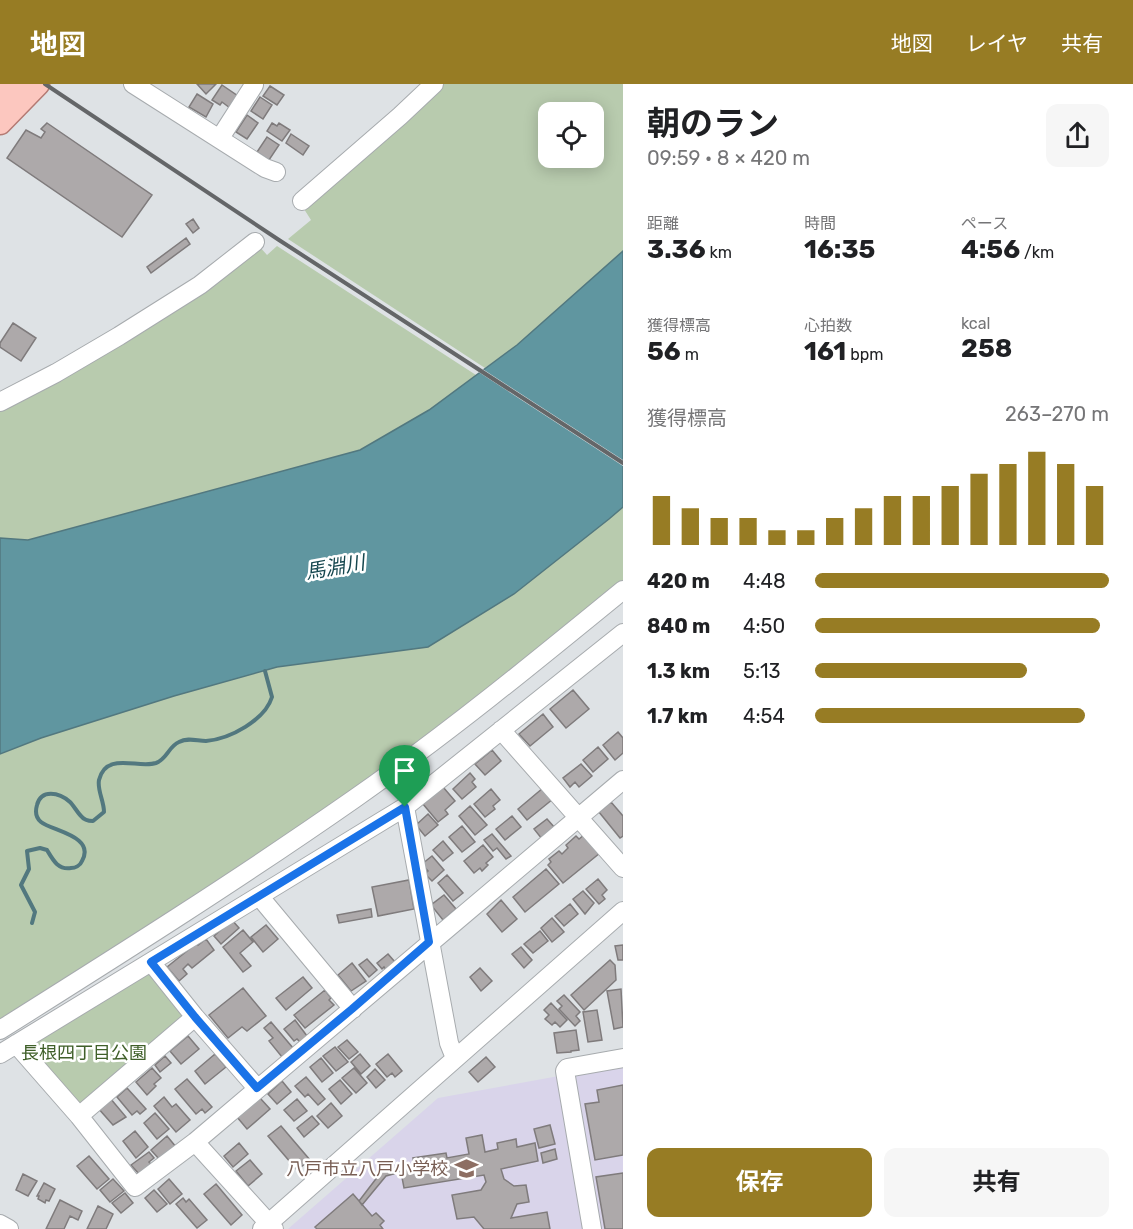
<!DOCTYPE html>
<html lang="ja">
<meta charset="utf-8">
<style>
:root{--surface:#fff;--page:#f6f6f6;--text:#202124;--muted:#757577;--accent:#977c24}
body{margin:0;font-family:Rubik,"Noto Sans JP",sans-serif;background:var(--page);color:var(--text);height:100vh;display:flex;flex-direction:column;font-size:22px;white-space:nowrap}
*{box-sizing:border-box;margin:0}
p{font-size:20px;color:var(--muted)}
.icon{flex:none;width:33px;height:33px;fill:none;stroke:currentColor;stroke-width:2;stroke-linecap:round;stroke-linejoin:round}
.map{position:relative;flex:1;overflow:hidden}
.details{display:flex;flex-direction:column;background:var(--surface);width:510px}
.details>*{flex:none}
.tools{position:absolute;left:538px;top:18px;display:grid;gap:12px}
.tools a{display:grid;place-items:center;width:66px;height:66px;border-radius:12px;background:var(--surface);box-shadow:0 3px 15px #0003;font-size:30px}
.pin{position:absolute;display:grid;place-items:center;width:51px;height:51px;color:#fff;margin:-62px -26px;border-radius:50% 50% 50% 0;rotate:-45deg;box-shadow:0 0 6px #0007}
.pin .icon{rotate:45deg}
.round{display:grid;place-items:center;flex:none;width:63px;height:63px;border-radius:12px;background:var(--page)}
.headline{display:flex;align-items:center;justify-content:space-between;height:102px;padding:0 24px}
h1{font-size:33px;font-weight:700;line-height:45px}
.figures{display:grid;grid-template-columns:repeat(3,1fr);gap:9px;height:102px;padding:6px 24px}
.figures div{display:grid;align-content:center}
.figures b{font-size:26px;font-weight:700}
.figures small{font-size:16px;font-weight:400}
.figures p{font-size:16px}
.chart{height:168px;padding:12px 24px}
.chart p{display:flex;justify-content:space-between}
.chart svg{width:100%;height:108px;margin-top:6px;stroke:var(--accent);stroke-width:6}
.action{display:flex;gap:12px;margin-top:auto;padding:12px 24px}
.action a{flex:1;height:69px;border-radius:12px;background:var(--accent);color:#fff;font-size:24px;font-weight:700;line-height:69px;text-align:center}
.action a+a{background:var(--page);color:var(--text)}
ul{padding:0 24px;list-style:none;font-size:20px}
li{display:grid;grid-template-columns:96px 72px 1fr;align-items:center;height:45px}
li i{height:15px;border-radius:8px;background:var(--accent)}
header{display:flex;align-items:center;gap:36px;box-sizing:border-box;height:84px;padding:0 30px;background:var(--accent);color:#fff}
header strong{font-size:28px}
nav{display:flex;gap:33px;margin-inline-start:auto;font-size:21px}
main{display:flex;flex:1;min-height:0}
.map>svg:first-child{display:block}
.education{fill:#d9d4ea}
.green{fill:#b8cbae;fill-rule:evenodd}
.water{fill:#6096a0;stroke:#52787f;stroke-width:1.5}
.pier{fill:#dee2e5}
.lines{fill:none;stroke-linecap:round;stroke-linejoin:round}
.stream{stroke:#52787f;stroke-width:4}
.building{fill:#ada9aa;stroke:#7f7b7c;stroke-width:1.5}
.minor-casing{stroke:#a7abae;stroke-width:20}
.major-casing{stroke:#b37a73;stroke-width:25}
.minor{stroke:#fff;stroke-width:18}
.major{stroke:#fcc7bf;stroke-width:22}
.rail{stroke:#646668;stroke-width:4}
.route-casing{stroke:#fff;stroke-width:12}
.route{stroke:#1a73e8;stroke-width:8}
.labels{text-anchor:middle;stroke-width:5;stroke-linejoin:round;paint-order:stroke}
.park-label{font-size:18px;fill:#40602a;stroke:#fff}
.education-label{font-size:18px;fill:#785e54;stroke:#fff;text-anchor:end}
.water-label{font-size:20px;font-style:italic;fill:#16474f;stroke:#fff}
</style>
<header>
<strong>地図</strong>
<nav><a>地図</a><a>レイヤ</a><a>共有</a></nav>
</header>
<main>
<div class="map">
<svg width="623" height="1145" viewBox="0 0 623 1145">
<rect width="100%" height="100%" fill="#dee2e5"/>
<path class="education" d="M623,979V1145H598L572,994L576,988Z
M559,992L586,1145H288L438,1014Z"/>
<path class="green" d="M443,0H623V167L517,261L485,284L288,155L311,136L304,125L404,38ZM549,28H594V74H549Z
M259,162L267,171L277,162L476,291L429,326L360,366L28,456L0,454V325Z
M623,423V499L566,547L325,728L0,938V670L41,654L174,612L277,583L428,563L514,510Z
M153,887L185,928L183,935L85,1019H76L30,963L31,957Z"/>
<path class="water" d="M623,167V423L609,435L514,510L428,563L277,583L174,612L41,654L0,670V454L28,456L360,366L429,326L517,261Z"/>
<path class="pier" d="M481,284L623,376V382L477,287Z"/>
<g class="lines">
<path class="stream" d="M32,839L35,828L21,801L29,785L27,767L40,764L47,766C53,776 58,786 71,784C75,784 80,782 82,777C96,752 52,747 41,738C36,734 35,728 37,721C41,705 59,708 70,718C74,722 77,728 81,732C84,736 88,737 93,737L104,728C104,717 97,706 99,696C106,667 138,685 156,679C167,675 169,662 179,658C188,653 197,657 206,657C230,655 265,636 272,613L265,587"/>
</g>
<path class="building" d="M197,0H216L206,10Z
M222,1L238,12L230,24L222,18L220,21L212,16Z
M270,2L284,11L277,21L263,12Z
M197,10L213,20L206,33L189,23Z
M260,13L272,21L263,35L251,27Z
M247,31L258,39L247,55L236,48Z
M47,39L152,111L122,153L7,74L26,46L41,54L45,48L41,45Z
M272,39L277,42L279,39L290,46L282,57L267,47Z
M291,50L309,62L303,71L286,59Z
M267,53L279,61L269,76L257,68Z
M193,135L199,144L193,149L186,140Z
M186,154L190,160L151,189L147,183Z
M13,239L36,254L21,277L0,263V259Z
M573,606L589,625L566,644L550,625Z
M543,630L553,643L530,662L519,650Z
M618,648L623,654V669L615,676L603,661Z
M598,663L608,675L593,688L583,676Z
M492,666L501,677L485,691L475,680Z
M581,680L592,692L579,703L575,698L570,703L563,694Z
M470,689L475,695L472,698L476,703L462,715L453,705Z
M443,703L455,717L445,726L448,730L438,738L423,720Z
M543,704L553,715L527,736L518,725Z
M491,705L500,716L493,722L495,725L485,733L474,720Z
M611,718L623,732V752L620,754L599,728Z
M470,722L487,741L475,751L459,732Z
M428,730L438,741L425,752L416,741Z
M512,732L521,743L505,756L496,745Z
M547,735L555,744L542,755L534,745Z
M462,742L475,758L462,768L449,753Z
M492,750L511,772L506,775L497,764L493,767L484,756Z
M584,751L600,769L563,799L548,781L551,778L549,775L559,767L562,770L568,764L566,761L576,752L579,755Z
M443,757L453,769L443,777L433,766Z
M483,761L493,773L486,779L488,781L482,787L480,784L474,789L464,777Z
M432,772L444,786L432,797L425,790L428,787L422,780Z
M546,785L559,800L525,828L513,813Z
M447,791L463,809L453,817L438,799Z
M598,795L607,806L602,811L605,815L599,820L586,805Z
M409,796L414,825L378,832L372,803Z
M583,807L594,819L585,830L573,815Z
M444,811L456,825L443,836L431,821Z
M501,816L517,835L502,848L487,830Z
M570,820L578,830L564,842L555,832Z
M371,825L372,833L339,839L337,831Z
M552,834L564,848L552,858L541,844Z
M232,836L239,844L221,860L214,852Z
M266,841L278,855L263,868L251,853Z
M243,846L253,858L240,869L251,882L243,888L223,863Z
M540,847L548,857L533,869L524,860Z
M206,855L214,866L192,884L188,880L183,885L187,890L179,897L167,883L197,859L198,861Z
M623,861V876H618L615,862Z
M521,863L532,876L524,884L512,870Z
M388,870L395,878L386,886L384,883L382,885L377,879Z
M367,875L377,886L369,893L359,881Z
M610,876L615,881L616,896L584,926L571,911Z
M352,879L366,897L351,907L338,891Z
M480,884L492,897L481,907L470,893Z
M303,893L312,904L286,926L276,914Z
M243,904L266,932L247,947L242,943L228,954L209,931Z
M621,905L623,943L614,945L607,907Z
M325,906L331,914L329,916L334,921L305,944L294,931Z
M564,911L580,928L576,932L580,937L575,942L559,925L562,922L557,917Z
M551,919L567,936L560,943L555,938L552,941L545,935L549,931L544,926Z
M597,926L602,956L588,958L583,928Z
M295,936L307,952L300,958L297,955L294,957L284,945Z
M271,938L293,964L282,973L269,957L273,954L264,944Z
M576,946L579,966L571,967V968L557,969L554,949Z
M188,952L199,965L181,980L170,967Z
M347,956L358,968L349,975L338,963Z
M335,963L348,978L336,987L323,972Z
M215,970L226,983L205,1000L195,987Z
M360,970L370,982L361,990L351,978Z
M388,970L402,987L395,993L392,989L387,993L376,980Z
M165,972L171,979L160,988L155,981Z
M486,973L495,983L478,998L469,988Z
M321,974L333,989L322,998L310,983Z
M152,984L161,994L154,1000L156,1002L147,1011L136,998Z
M354,984L367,999L356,1009L342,994Z
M375,985L385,996L376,1004L367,993Z
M306,993L325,1015L318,1021L308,1010L305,1013L295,1002Z
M187,995L212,1023L205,1029L202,1025L196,1030L175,1005Z
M340,996L352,1010L341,1020L329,1005Z
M282,997L291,1008L277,1020L268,1010Z
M623,1001V1071L595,1076L585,1020L599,1018L597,1006Z
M127,1004L146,1025L140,1030L137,1027L132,1031L117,1013Z
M164,1013L172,1023L176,1020L190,1036L176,1048L154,1022Z
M110,1014L126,1033L113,1041L98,1024Z
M260,1014L270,1025L247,1045L237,1033Z
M297,1015L307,1027L294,1037L284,1026Z
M331,1019L342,1032L328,1044L317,1032Z
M155,1029L169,1045L157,1055L144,1039Z
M312,1032L319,1040L304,1053L297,1044Z
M550,1041L555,1060L539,1064L534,1045Z
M281,1042L310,1076L297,1086L268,1052Z
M135,1047L148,1063L136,1074L123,1057Z
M482,1051L485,1068L498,1065L497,1059L516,1055L517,1063L535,1059L538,1077L501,1085L504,1095L514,1102L526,1101L529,1118L517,1120L511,1134L547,1128L550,1145H484L474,1133L457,1135L452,1111L481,1106L486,1098L484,1091L404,1104L400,1083L414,1081L413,1074L446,1069L447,1074L469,1070L466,1054Z
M167,1052L176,1063L160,1076L151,1066Z
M239,1059L248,1070L233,1083L224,1072Z
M555,1065L557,1075L543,1079L541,1069Z
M149,1068L154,1074L149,1078L152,1081L140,1091L131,1081Z
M89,1072L109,1095L97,1105L77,1082Z
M250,1076L262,1090L248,1102L236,1087Z
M400,1083L401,1088L386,1092L362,1121L359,1117L382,1087Z
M623,1089V1145H605L596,1093Z
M23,1090L37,1097L28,1112L16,1106Z
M113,1095L124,1107L110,1118L100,1106Z
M169,1095L182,1110L170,1120L158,1105Z
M44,1099L55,1105L49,1117L46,1116L45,1119L38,1115L39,1112H37Z
M216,1100L242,1131L231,1141L204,1110Z
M154,1106L167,1120L157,1128L145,1114Z
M125,1109L133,1119L121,1129L112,1119Z
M353,1110L372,1132L376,1129L384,1137L380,1141L383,1145H317L315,1143Z
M183,1114L186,1118L189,1115L207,1136L197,1144L176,1120Z
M60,1116L82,1127L78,1136L70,1132L64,1145H46Z
M98,1122L113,1130L106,1145H87Z"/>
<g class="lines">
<defs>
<path id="minor" d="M133,0L265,84L276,88
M220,54L254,1
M302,117L400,32L434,0
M0,318L56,289L119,252L200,201L255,158
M501,646L623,784
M405,723L449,959L455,974
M259,812L353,925
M151,878L195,933L257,1004
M0,946C119,871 238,796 354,715C447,650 535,578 623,506
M16,960L79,1032L135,1103L195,1058L623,696
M0,970L405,723L623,549
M79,1032L195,933
M195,1058L274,1145
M0,1140L9,1145
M262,1145L623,827
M592,1145L565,987L567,984L623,974"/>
<path id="major" d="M0,12L12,0
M0,39L38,0"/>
</defs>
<use href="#minor" class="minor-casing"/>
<use href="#major" class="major-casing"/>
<use href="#minor" class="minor"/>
<use href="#major" class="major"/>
<path class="rail" d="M45,0L279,156L623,379"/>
</g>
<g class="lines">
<defs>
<path id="route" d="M405,723L429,858L352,925L257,1004L195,933L151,878Z"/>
</defs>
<use href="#route" class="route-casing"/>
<use href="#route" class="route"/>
</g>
<defs>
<symbol id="school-bare" viewBox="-9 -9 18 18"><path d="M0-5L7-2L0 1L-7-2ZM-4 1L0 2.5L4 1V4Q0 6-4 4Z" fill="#8d6e63" stroke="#fff" stroke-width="2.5" paint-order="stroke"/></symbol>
</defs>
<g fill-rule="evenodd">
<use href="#school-bare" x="450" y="1068" width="33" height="33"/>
</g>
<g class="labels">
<g class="park-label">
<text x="84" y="975">長根四丁目公園</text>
</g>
<g class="education-label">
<text x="448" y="1091">八戸市立八戸小学校</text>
</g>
<g class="water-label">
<text transform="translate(335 483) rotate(-10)" y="7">馬淵川</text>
</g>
</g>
</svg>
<div class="tools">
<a><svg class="icon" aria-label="locate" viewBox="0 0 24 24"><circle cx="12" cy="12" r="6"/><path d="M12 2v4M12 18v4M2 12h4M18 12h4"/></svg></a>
</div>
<div class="pin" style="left:405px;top:723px;background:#1e9e55"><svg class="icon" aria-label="arrive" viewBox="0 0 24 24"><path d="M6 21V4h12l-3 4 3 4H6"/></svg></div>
</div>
<section class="details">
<div class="headline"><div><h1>朝のラン</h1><p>09:59 · 8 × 420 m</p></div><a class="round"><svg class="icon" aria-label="share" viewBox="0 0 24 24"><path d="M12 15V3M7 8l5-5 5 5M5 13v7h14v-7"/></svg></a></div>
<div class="figures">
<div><p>距離</p><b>3.36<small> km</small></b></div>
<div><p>時間</p><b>16:35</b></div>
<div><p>ペース</p><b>4:56<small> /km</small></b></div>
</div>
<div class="figures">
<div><p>獲得標高</p><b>56<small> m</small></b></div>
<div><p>心拍数</p><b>161<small> bpm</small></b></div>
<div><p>kcal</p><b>258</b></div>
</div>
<div class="chart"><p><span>獲得標高</span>263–270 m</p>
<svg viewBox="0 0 160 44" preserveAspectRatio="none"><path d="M5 44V24M15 44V29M25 44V33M35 44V33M45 44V38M55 44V38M65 44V33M75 44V29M85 44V24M95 44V24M105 44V20M115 44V15M125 44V11M135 44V6M145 44V11M155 44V20"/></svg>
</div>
<ul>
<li><b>420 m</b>4:48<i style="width:100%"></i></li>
<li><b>840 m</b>4:50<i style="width:97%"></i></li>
<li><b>1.3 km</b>5:13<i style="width:72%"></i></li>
<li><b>1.7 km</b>4:54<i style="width:92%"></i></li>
</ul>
<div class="action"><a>保存</a><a>共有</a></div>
</section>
</main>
